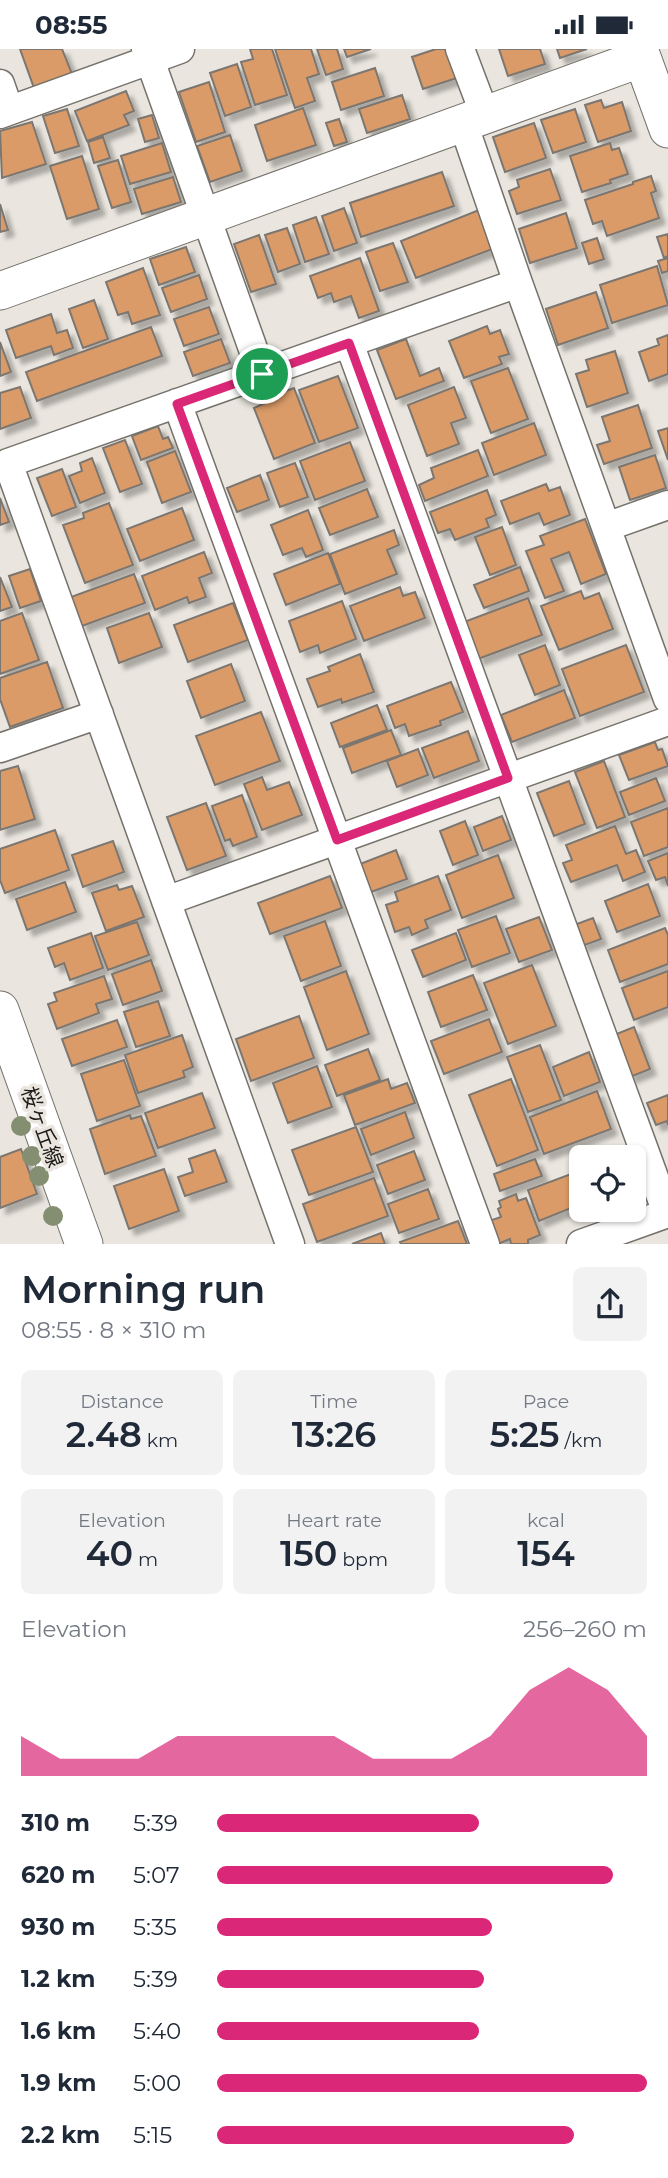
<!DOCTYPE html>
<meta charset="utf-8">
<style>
:root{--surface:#fff;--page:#f2f2f3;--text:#1f2937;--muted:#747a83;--accent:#db2777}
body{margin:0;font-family:Montserrat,"Noto Sans JP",sans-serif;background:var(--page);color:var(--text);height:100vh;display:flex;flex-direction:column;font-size:26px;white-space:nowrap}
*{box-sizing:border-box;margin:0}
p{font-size:23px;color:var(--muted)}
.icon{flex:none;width:38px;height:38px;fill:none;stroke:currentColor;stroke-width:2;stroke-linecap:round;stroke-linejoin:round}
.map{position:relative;height:1195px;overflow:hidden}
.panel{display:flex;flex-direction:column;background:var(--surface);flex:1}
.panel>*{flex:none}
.buttons{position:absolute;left:569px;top:1096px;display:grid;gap:14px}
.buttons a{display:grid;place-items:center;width:77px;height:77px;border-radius:10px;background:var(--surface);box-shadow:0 2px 5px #0004;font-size:35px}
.pin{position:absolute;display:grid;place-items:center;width:60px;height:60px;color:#fff;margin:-30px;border:4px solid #fff;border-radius:50%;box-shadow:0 2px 7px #0007}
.round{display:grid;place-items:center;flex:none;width:74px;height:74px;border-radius:10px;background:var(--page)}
.overview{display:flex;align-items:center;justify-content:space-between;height:119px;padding:0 21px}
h1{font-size:38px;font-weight:600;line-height:52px}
.stats{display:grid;grid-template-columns:repeat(3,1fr);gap:10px;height:119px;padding:7px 21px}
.stats div{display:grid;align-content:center;border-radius:10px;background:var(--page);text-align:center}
.stats b{font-size:35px;font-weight:600}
.stats small{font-size:19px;font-weight:400}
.stats p{font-size:19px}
.chart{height:196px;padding:14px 21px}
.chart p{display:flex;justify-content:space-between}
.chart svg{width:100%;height:126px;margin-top:7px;fill:var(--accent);opacity:.7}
ul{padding:0 21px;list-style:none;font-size:23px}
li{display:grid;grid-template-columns:112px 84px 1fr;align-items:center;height:52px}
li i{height:18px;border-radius:9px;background:var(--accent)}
.status{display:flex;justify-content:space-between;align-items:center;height:49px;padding:0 35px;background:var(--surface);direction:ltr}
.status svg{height:19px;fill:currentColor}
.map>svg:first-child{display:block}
.building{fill:#da9b68;stroke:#7c7671;stroke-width:2;filter:url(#shadow)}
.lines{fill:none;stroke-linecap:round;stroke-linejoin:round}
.minor-casing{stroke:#75716b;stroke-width:31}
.tertiary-casing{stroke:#75716b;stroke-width:39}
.minor{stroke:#fff;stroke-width:28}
.tertiary{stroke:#fff;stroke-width:37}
.tree{fill:#848e70}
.route-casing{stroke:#fff;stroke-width:14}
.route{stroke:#db2777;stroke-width:9}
.labels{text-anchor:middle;stroke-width:7;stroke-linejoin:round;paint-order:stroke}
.street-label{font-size:21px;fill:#1c1b18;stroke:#eae6df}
</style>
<div class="status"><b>08:55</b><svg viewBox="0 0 49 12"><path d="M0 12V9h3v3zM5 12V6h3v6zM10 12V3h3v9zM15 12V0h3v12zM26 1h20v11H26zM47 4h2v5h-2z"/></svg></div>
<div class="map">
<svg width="668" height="1195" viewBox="0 0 668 1195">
<defs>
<filter id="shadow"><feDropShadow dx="6" dy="6" stdDeviation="2" flood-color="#0004"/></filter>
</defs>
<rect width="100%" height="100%" fill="#eae6df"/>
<path class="building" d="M20,0H62L72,25L34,39Z
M250,0H272L287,46L255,56L241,13L253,10Z
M275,0H311L319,25L307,29L315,52L295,59Z
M317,0H337L343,20L326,26Z
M344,0H371L347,8Z
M436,0H454L463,27L423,40L412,8Z
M499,0H540L545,15L508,27Z
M557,0H587L560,9Z
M237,15L251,58L225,67L210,24Z
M375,19L384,47L341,61L332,33Z
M209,33L225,83L196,93L179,43Z
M126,42L134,62L124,66L129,76L87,92L75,62Z
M402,46L410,70L367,84L359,60Z
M601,51L604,59L622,53L631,82L598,93L585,56Z
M303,59L316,96L267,112L255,76Z
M67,60L79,97L55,104L43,67Z
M575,60L586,93L553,104L541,71Z
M152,66L159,89L145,93L138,70Z
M339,70L347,93L334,97L326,74Z
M32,73L46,115L2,129L0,82Z
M534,74L546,109L505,123L493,88Z
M230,86L242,122L210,133L197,97Z
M103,88L110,109L94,114L88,93Z
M162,94L171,123L130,135L121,107Z
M610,94L612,101L619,99L628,125L610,131L611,134L582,143L570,107Z
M82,107L99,160L67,170L50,117Z
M118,111L131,153L112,159L98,117Z
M550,120L561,151L517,165L509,142L519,138L517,131Z
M442,123L454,157L361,188L350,154Z
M651,127L656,142L651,144L659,169L607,187L602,172L593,175L585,151L633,135V133Z
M173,128L181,153L142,165L134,140Z
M0,155L8,181L0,183Z
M344,159L357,194L334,202L322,167Z
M479,161L495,199L416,229L401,192Z
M566,164L577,199L530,214L519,180Z
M316,168L329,205L305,213L293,176Z
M287,179L300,215L278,223L265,186Z
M668,185V207L664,209L657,188Z
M259,186L276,235L251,243L234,195Z
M597,189L604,210L589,215L582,194Z
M393,194L408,233L380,242L366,203Z
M186,198L195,223L159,236L150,210Z
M360,209L379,262L359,269L351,247L334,253L331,244L318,249L310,227Z
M668,209V222L662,224L658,212Z
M657,217L668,256L612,274L600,236Z
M143,219L160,266L132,275L128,263L118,266L106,233Z
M199,226L207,250L171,263L162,239Z
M596,243L608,279L558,296L546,260Z
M94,251L108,290L83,299L69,260Z
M209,258L219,285L184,297L174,270Z
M51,265L57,284L67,281L73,299L54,306L51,297L16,309L6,281Z
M487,277L490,285L500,281L509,305L499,308L502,315L464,329L449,292Z
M151,278L162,307L37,352L26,323Z
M668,286V325L649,332L639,303L659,296L657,290Z
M221,290L230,314L193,327L184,303Z
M406,290L420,327L439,319L444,332L396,350L377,301Z
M0,293L11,323L0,327Z
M615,302L628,344L587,358L576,325L589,321L586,311Z
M508,319L528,370L491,384L471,332Z
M338,327L358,379L319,393L299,341Z
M20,338L31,369L0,380V344Z
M454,338L466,369L451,374L459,395L427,407L408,356Z
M294,339L315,394L274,410L254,359L265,354L264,350Z
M638,356L652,399L604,415L597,396L610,392L602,368Z
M534,374L546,406L494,426L482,394Z
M158,377L163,390L168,388L173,399L141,411L132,387Z
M668,379V411L658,382Z
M125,391L142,435L120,443L103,399Z
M350,393L365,432L315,451L300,412Z
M478,401L488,427L425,452L419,436L434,429L431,419Z
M175,402L191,443L162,454L147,413Z
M655,406L666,439L630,451L619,418Z
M92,409L105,444L80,454L69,427L82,422L80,414Z
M295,414L308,448L280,458L267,424Z
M62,420L76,458L52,467L37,429Z
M260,426L269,451L237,463L227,439Z
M546,435L549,442L560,438L570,466L544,476L539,464L510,475L501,452Z
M367,440L378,468L330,486L319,459Z
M487,441L496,466L486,470L489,478L455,491L450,480L438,484L430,463Z
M0,449L9,473L0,476Z
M109,454L133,516L85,534L63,476L84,469L83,464Z
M182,459L194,491L140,512L127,480Z
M308,461L323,501L306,508L302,499L283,506L271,476Z
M585,470L606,525L581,535L569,503L551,510L564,542L545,549L526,502L544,496L540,487Z
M502,478L516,516L490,526L475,488Z
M394,481L399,496L387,501L397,525L345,545L330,505Z
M204,503L212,524L199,529L206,548L189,554L187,548L155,561L142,527Z
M328,504L340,535L286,556L274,525Z
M520,518L529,542L484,559L474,536Z
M30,520L41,552L20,559L9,527Z
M134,525L145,554L82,577L71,548Z
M0,528L12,558L0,562Z
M400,538L403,547L415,543L425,569L364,592L350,557Z
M581,542L584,550L599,544L613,580L559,601L541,557Z
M528,549L542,586L478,610L464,573Z
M342,552L356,590L320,604L318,596L300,603L289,572Z
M233,554L248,591L188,613L174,576Z
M22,564L39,611L0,625V572Z
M149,564L162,598L119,614L107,579Z
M545,596L560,636L535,646L519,606Z
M626,596L644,643L580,667L562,620Z
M360,605L374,643L342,654L341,650L318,658L307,630L330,622L328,618Z
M47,613L63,659L10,678L0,650V629Z
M231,615L245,652L201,669L187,632Z
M451,633L463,663L440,672L441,676L409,687L405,675L395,679L387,657Z
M564,641L575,669L512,693L501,666Z
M377,656L387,681L340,698L331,674Z
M261,663L280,712L215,736L196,687Z
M391,681L401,706L352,724L343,699Z
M468,682L479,712L434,729L422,699Z
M655,693L658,701L662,700L668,717L629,731L619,706Z
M418,700L428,726L397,738L387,712Z
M604,712L625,768L597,779L575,723Z
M18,717L35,770L0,781V722Z
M262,728L267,741L289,733L302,766L262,781L244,735Z
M656,729L665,752L629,766L620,743Z
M569,732L585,775L554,787L537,744Z
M242,746L257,788L233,797L230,790L225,792L212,757Z
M206,754L226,807L187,821L167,768Z
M668,759V798L644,807L631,773Z
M502,767L511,791L483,802L474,778Z
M465,772L478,806L453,816L440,782Z
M615,777L626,805L636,801L645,823L623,832L617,816L571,833L563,814L572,811L566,796Z
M55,781L69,821L5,844L0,831V800Z
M113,792L124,823L83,838L72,806Z
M396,801L407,830L371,843L360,815Z
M668,804V837L665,828L656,831L648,812Z
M498,806L514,849L462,869L446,826Z
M330,827L342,859L270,885L258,854Z
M438,827L451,861L425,871L428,879L412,886L409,878L395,883L386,856L398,852L395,843Z
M65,833L76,863L27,881L16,850Z
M648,835L660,867L617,883L605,852Z
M117,836L119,841L132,837L144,868L106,882L92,844Z
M496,867L510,904L472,918L458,881Z
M539,868L552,901L519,913L506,880Z
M593,869L601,890L582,897L574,876Z
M325,872L341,917L301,932L284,887Z
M137,873L149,906L108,921L95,887Z
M665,879L668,886V915L620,933L608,901Z
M91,884L103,919L70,931L64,914L55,918L48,899Z
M456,884L466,911L423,928L412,901Z
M151,911L162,942L123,956L112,925Z
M532,916L556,977L508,995L484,934Z
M346,922L369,985L327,1001L304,938Z
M668,922V958L634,971L622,939Z
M473,926L487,961L441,978L428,943Z
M104,927L112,950L96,955L99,964L57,980L48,955L57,952L54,944Z
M158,952L170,987L136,998L124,963Z
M299,967L314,1009L251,1032L236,990Z
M489,970L502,1003L444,1025L431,992Z
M117,971L127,998L72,1017L62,990Z
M634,978L650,1020L630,1028L614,986Z
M182,986L193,1018L183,1022L185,1028L138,1044L125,1006Z
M540,996L561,1051L528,1063L507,1008Z
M368,1000L380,1031L337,1047L325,1016Z
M589,1003L600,1033L564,1047L553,1018Z
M124,1011L140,1057L97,1072L81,1025Z
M317,1017L332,1058L288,1074L273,1034Z
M388,1030L391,1040L407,1034L415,1054L355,1076L344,1046Z
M511,1030L538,1101L497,1117L469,1046Z
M597,1042L611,1080L544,1105L530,1068Z
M202,1044L215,1079L158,1099L145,1064Z
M668,1046V1076L667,1072L656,1076L647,1054Z
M405,1063L414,1089L371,1106L361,1080Z
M130,1066L131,1070L141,1067L156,1107L105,1125L90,1080Z
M356,1078L373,1123L309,1146L292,1101Z
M21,1100L37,1145L0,1159V1108Z
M215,1101L227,1133L185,1147L178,1128L193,1123L189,1110Z
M414,1102L425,1131L388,1145L377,1116Z
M535,1110L542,1127L500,1142L494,1125Z
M581,1119V1142L574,1122Z
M164,1120L179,1162L129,1180L114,1137Z
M571,1125L581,1155L539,1172L528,1141Z
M374,1129L388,1167L317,1193L303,1155Z
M428,1140L439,1170L399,1184L388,1155Z
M516,1145L518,1152L526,1149L540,1186L528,1191V1195H511L510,1190L498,1195L489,1172L501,1168L498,1160L501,1158L499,1152Z
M458,1172L467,1195H401L400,1193Z
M381,1184L385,1195H352Z"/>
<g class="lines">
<defs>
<path id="minor" d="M146,0L262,325
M460,0L485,66
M0,35L9,61
M0,65L180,0
M463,74L518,234
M349,294L667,1164
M177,354L485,1195
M606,478L668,456
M0,699L99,665
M166,852L668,672
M290,1195L8,414L518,234L668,650
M581,1195L668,1164"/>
<path id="tertiary" d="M639,0L668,80
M0,242L642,9
M0,961L84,1195"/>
</defs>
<use href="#minor" class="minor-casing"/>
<use href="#tertiary" class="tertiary-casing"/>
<use href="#minor" class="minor"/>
<use href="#tertiary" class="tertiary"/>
</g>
<g class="tree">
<circle cx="21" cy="1077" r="10"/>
<circle cx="32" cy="1107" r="10"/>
<circle cx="39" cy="1127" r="10"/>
<circle cx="53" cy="1167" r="10"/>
</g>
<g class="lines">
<defs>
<path id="route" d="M349,294L508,729L337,791L177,355Z"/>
</defs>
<use href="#route" class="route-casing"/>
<use href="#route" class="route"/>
</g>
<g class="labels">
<g class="street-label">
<text transform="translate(42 1078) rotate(70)" y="7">桜ヶ丘線</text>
</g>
</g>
</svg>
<div class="buttons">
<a><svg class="icon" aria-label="locate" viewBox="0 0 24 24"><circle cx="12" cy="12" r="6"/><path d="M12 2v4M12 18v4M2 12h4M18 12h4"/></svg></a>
</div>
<div class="pin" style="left:262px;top:325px;background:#1e9e55"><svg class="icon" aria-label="arrive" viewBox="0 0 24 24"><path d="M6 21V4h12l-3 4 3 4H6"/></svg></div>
</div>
<section class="panel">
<div class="overview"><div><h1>Morning run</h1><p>08:55 · 8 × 310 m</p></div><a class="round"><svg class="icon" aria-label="share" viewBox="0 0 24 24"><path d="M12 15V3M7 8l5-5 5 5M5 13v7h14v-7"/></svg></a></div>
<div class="stats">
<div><p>Distance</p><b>2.48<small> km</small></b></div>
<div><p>Time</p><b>13:26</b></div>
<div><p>Pace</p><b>5:25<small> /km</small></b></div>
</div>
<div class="stats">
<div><p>Elevation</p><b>40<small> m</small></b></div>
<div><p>Heart rate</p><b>150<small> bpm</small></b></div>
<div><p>kcal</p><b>154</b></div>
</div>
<div class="chart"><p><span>Elevation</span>256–260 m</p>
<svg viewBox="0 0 160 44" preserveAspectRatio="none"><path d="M0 44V30L10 38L20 38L30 38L40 30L50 30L60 30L70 30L80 30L90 38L100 38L110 38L120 30L130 14L140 6L150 14L160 30V44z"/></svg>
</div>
<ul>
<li><b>310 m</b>5:39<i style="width:61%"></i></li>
<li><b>620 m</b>5:07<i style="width:92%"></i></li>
<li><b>930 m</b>5:35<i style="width:64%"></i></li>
<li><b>1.2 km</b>5:39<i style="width:62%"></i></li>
<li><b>1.6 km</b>5:40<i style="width:61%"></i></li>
<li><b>1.9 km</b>5:00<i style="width:100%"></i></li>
<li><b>2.2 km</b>5:15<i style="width:83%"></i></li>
</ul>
</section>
